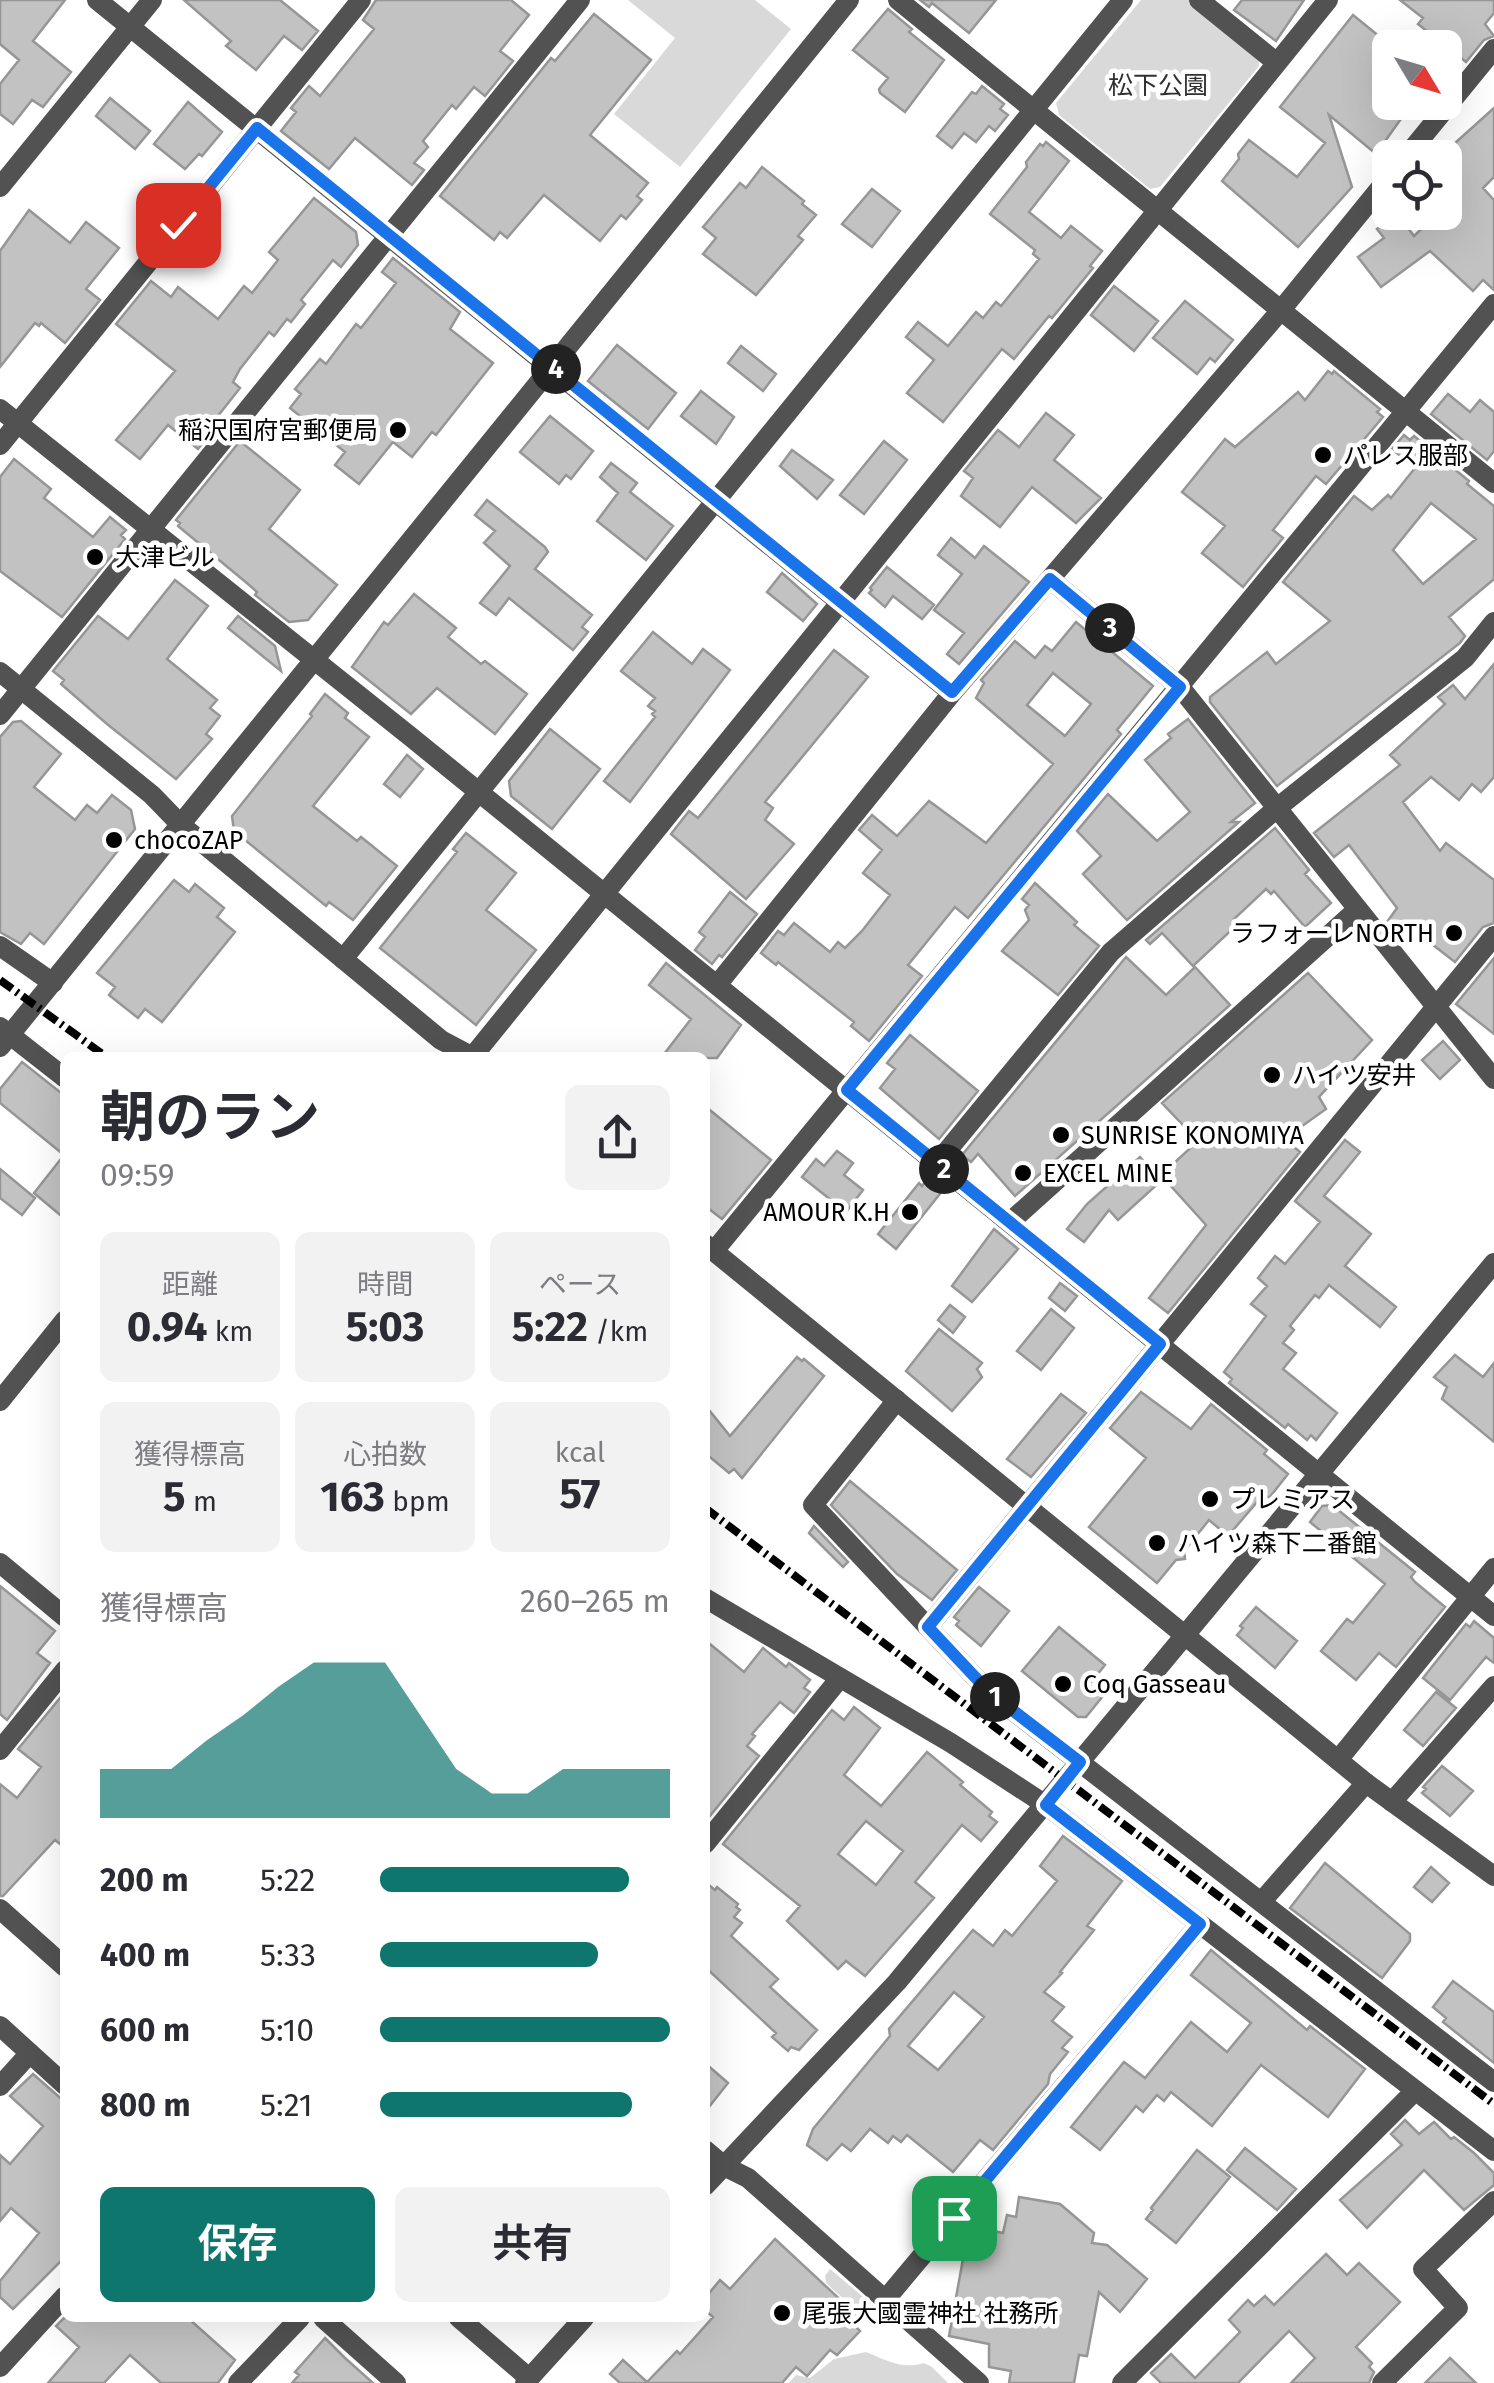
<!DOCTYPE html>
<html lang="ja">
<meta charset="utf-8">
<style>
:root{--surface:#fff;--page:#f2f2f3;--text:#2b2b33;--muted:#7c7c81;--accent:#0f766e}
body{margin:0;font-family:"Fira Sans","Noto Sans JP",sans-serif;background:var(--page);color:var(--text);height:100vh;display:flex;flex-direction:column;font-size:38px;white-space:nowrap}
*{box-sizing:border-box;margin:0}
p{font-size:32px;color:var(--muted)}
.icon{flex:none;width:55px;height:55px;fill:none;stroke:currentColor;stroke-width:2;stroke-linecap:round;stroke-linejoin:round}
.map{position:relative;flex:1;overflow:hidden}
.panel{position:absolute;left:60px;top:1052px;width:650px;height:1270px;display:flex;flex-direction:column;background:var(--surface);border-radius:15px;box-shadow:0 10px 40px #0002}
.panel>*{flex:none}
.needle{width:65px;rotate:128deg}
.controls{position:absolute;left:1372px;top:30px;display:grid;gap:20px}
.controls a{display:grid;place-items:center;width:90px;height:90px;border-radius:15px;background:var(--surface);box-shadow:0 10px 40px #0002;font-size:50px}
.pin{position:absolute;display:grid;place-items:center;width:85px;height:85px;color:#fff;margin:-42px;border-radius:20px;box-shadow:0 5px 15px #0006}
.km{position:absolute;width:50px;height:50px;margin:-25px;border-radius:50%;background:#222;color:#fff;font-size:28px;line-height:50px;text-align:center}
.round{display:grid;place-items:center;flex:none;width:105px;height:105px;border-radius:15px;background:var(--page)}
.head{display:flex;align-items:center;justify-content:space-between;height:170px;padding:0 40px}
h1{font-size:55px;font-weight:700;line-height:75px}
.figures{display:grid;grid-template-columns:repeat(3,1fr);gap:15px;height:170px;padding:10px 40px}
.figures div{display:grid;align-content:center;border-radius:15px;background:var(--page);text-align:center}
.figures b{font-size:42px;font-weight:700}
.figures small{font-size:28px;font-weight:400}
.figures p{font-size:28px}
.chart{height:280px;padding:20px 40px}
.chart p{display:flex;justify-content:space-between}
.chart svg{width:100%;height:180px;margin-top:10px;fill:var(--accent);opacity:.7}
.primary-button{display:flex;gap:20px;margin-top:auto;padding:20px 40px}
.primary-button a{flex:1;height:115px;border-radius:15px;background:var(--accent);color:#fff;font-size:40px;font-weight:700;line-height:115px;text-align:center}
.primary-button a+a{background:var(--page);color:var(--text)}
ul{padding:0 40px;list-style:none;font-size:32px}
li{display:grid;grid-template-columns:160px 120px 1fr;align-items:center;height:75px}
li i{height:25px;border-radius:12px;background:var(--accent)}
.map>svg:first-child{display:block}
.green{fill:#d9d9d9}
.building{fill:#c2c2c2;stroke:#969696;stroke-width:2.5;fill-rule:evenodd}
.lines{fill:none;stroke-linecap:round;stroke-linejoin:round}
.minor{stroke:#525252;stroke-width:20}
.tertiary{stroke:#525252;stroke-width:20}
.rail{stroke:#000;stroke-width:8;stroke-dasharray:15 5 2.5 5;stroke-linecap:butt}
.route-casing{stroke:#fff;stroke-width:20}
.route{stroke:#1a73e8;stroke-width:12}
.poi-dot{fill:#000;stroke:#fff;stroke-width:4}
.labels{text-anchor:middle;stroke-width:9;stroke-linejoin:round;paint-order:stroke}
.park-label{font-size:25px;fill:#303030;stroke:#fff}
.poi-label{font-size:25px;fill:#000;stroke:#fff;text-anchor:start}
</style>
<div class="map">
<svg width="1494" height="2383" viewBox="0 0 1494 2383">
<rect width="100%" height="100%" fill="#fff"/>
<path class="green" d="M628,0H755L791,29L680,167L614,114L675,38Z
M1141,0H1189L1259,55V66L1160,187L1150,189L1059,115L1056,103Z
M830,2269L875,2307L876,2311L869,2316L860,2314L826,2283L825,2276Z
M866,2352C886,2360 903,2370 924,2363L932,2367L948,2383H789L796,2375L810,2378L834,2359Z"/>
<path class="building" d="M0,0H65L33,41L71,72L43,107L32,100L13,124L0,114V84L19,60L0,44Z
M184,0H280L318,31L302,50L284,36L256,70L226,46L231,41Z
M376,0H511L529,15L500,51L513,61L485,96L474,87L456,109L452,105L423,141L428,147L414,163L424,170L412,185L355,138L329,169L281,131L296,112L291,108L309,86L320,96L374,29L363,20Z
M920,0H996L969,33L932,3L929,7Z
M1242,0H1304L1276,41L1234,10Z
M1400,0H1494V13L1485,24L1494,36L1484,40L1466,62L1418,24L1423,18Z
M888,9L912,29L909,32L944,60L905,112L880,93L879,89L888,78L853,50Z
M594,14L651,60L590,135L648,183L637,196L642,200L626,219L621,215L600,241L544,195L507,238L500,232L494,240L440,196L551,58L555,61Z
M1353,15L1390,45V102H1413L1376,154L1329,115L1352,187L1298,247L1222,181L1239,159L1238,154L1249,140L1297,177L1325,143L1280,107Z
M982,86L1004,104L1000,109L1008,115L995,131L989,126L976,142L964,133L952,148L937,136L972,92L976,94Z
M110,98L150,131L135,149L96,116Z
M188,102L222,132L202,156L199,154L185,169L154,144Z
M1494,108V177L1483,188L1494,200V290L1483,280L1473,291L1430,251L1381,287L1358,257L1384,238L1377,229L1397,213L1414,236L1439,212H1445V207L1457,196L1445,184V152Z
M1046,142L1069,161L1029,212L1061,238L1071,226L1102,251L1090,266L1093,268L1052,318L1049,316L1014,359L1002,349L943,422L907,393L934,360L906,337L918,322L948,346L976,312L983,318L996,302L1001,306L1039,259L1033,254L1035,250L990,214L1027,167L1026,162L1040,144L1043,146Z
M762,167L804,201L802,204L816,215L798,236L803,240L756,295L703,254L716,238L703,227L740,183L746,188Z
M872,189L900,211L872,247L842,224Z
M314,198L356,232L358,245L341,267L333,260L301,300L305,304L291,322L287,319L274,336L269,332L240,369L233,382L240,388L214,421L218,424L198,449L168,425L140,459L116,440L175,371L116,324L151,281L171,297L178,287L218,319L244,286L252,293L278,260L269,252Z
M29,210L70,243L86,222L119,248L86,289L100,300L65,343L41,323L39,326L35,323L0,367V251Z
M393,258L460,312L450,329L493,363L436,435L432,432L412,457L393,442L359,484L335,465L345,452L290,408L301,394L295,389L320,359L326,364L356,324L361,328L396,283L382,272Z
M1114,286L1158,321L1134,351L1091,315Z
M1185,301L1233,340L1215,362L1210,358L1197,374L1153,338Z
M617,345L676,393L648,429L588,381Z
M741,346L776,374L763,391L728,363Z
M1328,371L1332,374L1334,371L1380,409L1377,412L1383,417L1326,484L1316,476L1273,530L1283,538L1243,587L1202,553L1225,526L1182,492L1225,439L1235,447L1298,392L1305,400Z
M701,391L734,417L716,444L681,416Z
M1448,394L1470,412L1480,400L1494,412V451L1487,460L1431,414Z
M1046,413L1074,435L1054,460L1101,498L1076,523L1032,487L1000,527L961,496L973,478L964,471L998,430L1019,447Z
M550,416L593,451L571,479L566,475L559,484L520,452Z
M1404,435L1410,440L1414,436L1469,481L1467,484L1494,506V579L1449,617L1465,636L1460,643L1277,786L1210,702V697L1267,652L1276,664L1330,621L1283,582L1354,496L1372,510L1388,495L1391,498L1415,468L1392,449ZM1431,503L1476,539L1423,584L1393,550Z
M240,441L300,490L269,529L337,585L308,620L289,622L255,595L257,592L248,584L178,526L180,523L176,520Z
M884,441L907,460L864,514L840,495Z
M792,450L833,480L817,499L780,466Z
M14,459L51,489L44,498L93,537L110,517L126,530L121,535L125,539L62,617L0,571V477Z
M611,463L637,483L630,492L673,526L646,560L597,521L618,493L600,477Z
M487,500L545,547L548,552L535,569L592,615L582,627L588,632L573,650L509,598L496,615L480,603L510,566L484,543L495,531L475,515Z
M951,538L975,558L984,546L1029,582L959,664L947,654L964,633L934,610L962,574L938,555Z
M887,567L934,605L922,619L893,596L885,607L869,593L872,590L870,588Z
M782,573L817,604L803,621L767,592Z
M175,580L208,606L167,659L217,700L210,708L220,716L206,734L212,739L176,779L107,724L61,684L64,680L53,671L98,616L128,639Z
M414,594L456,628L448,637L481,664L485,661L527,694L495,734L437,688L411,714L352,667L384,622L388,625Z
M238,616L275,646L281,671L228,628Z
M1076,622L1153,686L1117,730L1121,734L968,918L955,907L908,965L922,976L869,1041L851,1026L854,1022L778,962L776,965L761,953L778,931L784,935L794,923L830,952L838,942L845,948L862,931L890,895L863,873L882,850L859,830L872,815L897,836L929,801L986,843L1053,764L976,698L984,683L981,680L1015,641L1035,658L1045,646L1052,651ZM1053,673L1091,704L1065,736L1027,705Z
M653,632L692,664L703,649L730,670L630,802L604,781L655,717L652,714L655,711L648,706L655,698L621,671Z
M834,650L868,677L765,802L773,808L765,820L794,844L746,899L671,834L689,811L698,818Z
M1494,664V777L1481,792L1472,784L1459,800L1431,777L1403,802L1440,851L1446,843L1494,880V923L1483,927L1455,962L1415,931L1408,939L1387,922L1397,908L1349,845L1334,857L1314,833L1400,765L1390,755L1445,704L1438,697L1453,685L1465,699Z
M325,694L348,713L345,718L369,737L313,806L357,841L361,837L397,866L353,920L329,902L326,906L234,831L232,816L312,716L310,714Z
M1188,719L1255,803L1231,822H1239L1127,920L1083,874L1101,856L1077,831L1108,794L1157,841L1190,812L1145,760L1171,738L1168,734Z
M21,721L61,754L34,787L75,820L87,805L97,813L112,795L131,810L135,829L44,944L30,933L21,944L0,932V737L13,722Z
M550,729L600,769L552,829L511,796L509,781Z
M407,755L423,769L400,797L384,784Z
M1275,828L1309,870L1305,874L1331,903L1305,927L1274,891L1271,894L1266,889L1234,919L1238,924L1193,966L1162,933L1150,944L1146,940Z
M466,833L516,873L486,910L536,950L476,1025L380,948L457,852L453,849Z
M174,880L189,892L195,884L224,908L217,917L235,932L162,1022L145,1009L138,1018L109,995L115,987L97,973Z
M1035,883L1077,922L1074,925L1099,946L1058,995L1002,951L1029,920L1025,910L1029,905L1022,899Z
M730,892L757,914L722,957L719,955L712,964L695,950L705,937L699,932Z
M1126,957L1166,995L1195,967L1230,1005L1015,1196L978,1154L971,1162L962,1155Z
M1494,958V1034L1456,1004Z
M666,963L741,1025L717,1058H661L691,1019L649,985Z
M1308,973L1372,1040L1319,1097L1326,1109L1284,1139L1300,1152L1168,1313L1149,1298L1206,1225L1161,1175L1198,1141L1162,1103Z
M910,1035L978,1091L939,1139L880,1088L895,1069L887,1063Z
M1443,1041L1460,1060L1440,1079L1422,1060Z
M22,1062L65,1096V1219L34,1193L64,1155L0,1103V1089Z
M705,1106L771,1160L722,1219L705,1206Z
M1345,1140L1360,1152L1324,1196L1371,1234L1345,1266L1396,1307L1380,1327L1329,1285L1319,1298L1315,1295L1290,1326L1294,1330L1283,1343L1296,1353L1283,1369L1337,1413L1316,1440L1311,1435L1307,1440L1288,1424L1285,1428L1229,1383L1232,1379L1224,1372L1266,1316L1251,1304L1267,1286L1258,1278L1275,1256L1285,1264L1320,1222L1295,1201Z
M837,1151L853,1163L844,1175L863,1190L846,1212L802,1177L816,1159L824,1166Z
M1140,1157L1161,1181L1118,1220L1109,1210L1084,1242L1067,1229L1087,1204Z
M0,1169L35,1198L22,1215L0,1198Z
M928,1178L943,1190L896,1249L878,1234L919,1183L922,1186Z
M994,1229L1018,1249L972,1302L952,1286Z
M1060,1283L1077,1296L1065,1311L1049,1298Z
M950,1305L965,1317L953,1333L938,1320Z
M1051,1309L1074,1328L1041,1370L1017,1351Z
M939,1329L982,1363L977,1369L982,1377L952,1411L906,1371Z
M1455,1355L1483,1377L1494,1363V1442L1442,1399L1447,1387L1434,1377Z
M797,1357L802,1361L804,1359L824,1376L742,1478L734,1469L729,1473L705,1453V1405L730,1436Z
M1141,1392L1191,1429L1211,1404L1267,1450L1264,1454L1288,1474L1269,1498L1264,1494L1228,1536L1209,1520L1184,1551L1185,1559L1176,1560L1157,1583L1089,1527L1146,1458L1110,1428Z
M1061,1394L1086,1413L1031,1477L1007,1459Z
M850,1481L957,1570L932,1600L897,1574L831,1505Z
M1332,1505L1415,1572L1411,1577L1415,1582L1445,1607L1396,1667L1379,1653L1356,1680L1321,1651L1347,1619L1353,1623L1385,1584L1310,1522L1322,1506Z
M814,1526L848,1562L843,1567L809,1533Z
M0,1586L55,1631L37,1653L50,1663L7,1720L0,1714Z
M979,1587L1009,1611L981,1646L956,1625L959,1621L954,1617Z
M1256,1607L1297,1641L1275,1668L1237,1635L1243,1628L1240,1626Z
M1474,1621L1494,1638V1663L1486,1657L1450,1700L1423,1678L1466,1624L1470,1627Z
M1059,1627L1105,1665L1089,1685L1103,1696L1086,1717H1078L1022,1671Z
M705,1640L744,1672L763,1648L786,1667L789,1663L810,1680L804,1688L810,1692L794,1713L780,1702L752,1734L755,1736L747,1746L759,1756L705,1822Z
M65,1692V1848L55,1840L3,1896H0V1784L17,1798L41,1767L18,1749Z
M1436,1692L1456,1708L1423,1746L1404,1730Z
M854,1707L880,1728L844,1775L881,1806L927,1752L963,1782L960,1785L992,1812L989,1816L997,1822L981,1841L962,1825L915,1882L934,1898L865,1976L846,1961L838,1969L787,1921L800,1906L723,1844L832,1710L844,1720ZM866,1821L903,1851L876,1885L838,1854Z
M1442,1766L1473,1791L1450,1816L1422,1793L1426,1789L1423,1787Z
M1063,1836L1122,1881L1087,1926L1094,1930L1060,1972L1062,1973L1044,1992L1064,2007L1052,2021L1072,2037L1062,2048L1068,2052L1050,2074L1048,2084L993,2150L980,2140L953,2172L907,2135L901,2142L893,2136L888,2143L870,2129L851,2151L842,2144L827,2160L807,2145L813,2129L890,2036L889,2029L973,1930L993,1946L1005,1930L1012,1936L1057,1881L1040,1866ZM954,1992L984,2017L938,2070L908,2046Z
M1325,1863L1410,1934V1941L1382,1978L1290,1908Z
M1431,1867L1449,1883L1432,1902L1414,1887Z
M705,1882L715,1890L717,1887L738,1904L736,1907L740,1910L734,1917L742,1923L731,1936L778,1979L770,1987L817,2030L799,2050L791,2047L788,2051L772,2037L776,2033L705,1967Z
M1211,1950L1307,2030L1310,2026L1365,2069L1328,2117L1261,2065L1212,2126L1171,2092L1164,2101L1157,2095L1143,2112L1136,2106L1100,2150L1071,2127L1124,2062L1145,2078L1191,2022L1227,2052L1251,2023L1191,1975Z
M1453,1981L1494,2012V2063L1443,2022L1446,2018L1433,2007Z
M705,2063L728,2083L705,2112Z
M33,2074L65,2102V2257L13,2309L0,2297V2281L39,2233L11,2208L0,2221V2155L10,2164L43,2126L10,2096Z
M1405,2120L1419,2134L1434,2122L1451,2139L1454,2137L1474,2153L1494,2173V2185L1464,2210L1424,2170L1367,2228L1340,2200L1402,2145L1391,2134Z
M1245,2148L1296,2189L1277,2210L1227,2170Z
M1197,2150L1230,2177L1176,2243L1146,2219L1153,2210L1151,2208Z
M1019,2197L1060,2204L1094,2233L1092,2243L1107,2245L1147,2279L1120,2312L1099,2292L1087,2356L1079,2355L1074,2383H1009L1011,2371L989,2367V2344L949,2336L969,2226L1003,2233L1007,2215L1016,2217Z
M775,2239L860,2318L853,2324L860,2331L837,2355L830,2350L807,2376L796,2367L782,2383H620L610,2374L623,2360L647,2382L677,2351L680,2354L713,2317L705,2310V2298L720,2280L730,2289Z
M1326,2254L1347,2275L1359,2263L1400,2302L1356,2347L1372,2363L1369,2367L1374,2372L1369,2383H1291L1315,2358L1289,2331L1238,2383H1161L1151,2373L1171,2354L1195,2378L1240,2332L1229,2320L1248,2300L1254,2306L1265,2296L1274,2305Z
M64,2318H188L235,2360L218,2383H161L130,2355L104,2383H48L79,2347L56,2326Z
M325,2338L345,2358L373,2383H292L299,2375L295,2372Z
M1450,2358L1476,2383H1425Z"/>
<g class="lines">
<path class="minor" d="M97,0L952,693
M898,0L1494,483
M1199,0L1277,63
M1405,158L1494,49
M0,187L152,0
M0,409L411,737L1494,1616
M0,445L361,0
M1050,579L1180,687L1494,1079
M0,715L580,0
M0,946L53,983
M343,959L1123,0
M717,985L952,693L1281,310L1390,176
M0,1027L65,1078
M473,1056L1328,0
M937,1163L1111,952L1277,808L1465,658L1494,622
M1010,1222L1358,909
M714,1251L1494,304
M897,1400L813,1505L990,1693L1494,2082
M0,1401L65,1320
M0,1563L65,1617
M705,1598L951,1743L1046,1805L1494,2151
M928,1627L1494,936
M0,1750L65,1670
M1338,1760L1494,1568
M1392,1802L1494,1686
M705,1844L840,1678
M1262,1901L1366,1783
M0,1909L65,1967
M0,2026L65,2085
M0,2086L30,2053
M705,2150L724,2166L748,2178L979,2383
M885,2300L1200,1924
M323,2318L396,2383
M459,2318L529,2378
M0,2367L65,2296
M238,2383L300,2318
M1122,2383L1415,2091
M1382,2383L1458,2308L1423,2269L1494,2201"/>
<path class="tertiary" d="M0,672L152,795L181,825L441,1040L475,1058
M0,1047L849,0
M705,1244L1366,1783L1494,1876
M705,2186L897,1982L1494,1263
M525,2383L584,2318"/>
<path class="rail" d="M0,980L108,1058
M705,1508L1494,2104"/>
</g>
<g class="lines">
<defs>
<path id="route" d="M178,225L257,128L952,692L1050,579L1180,687L847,1090L1160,1344L928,1627L990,1693L1080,1762L1046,1805L1200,1924L954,2218"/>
</defs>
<use href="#route" class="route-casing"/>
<use href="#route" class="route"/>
</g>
<g class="poi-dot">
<circle cx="398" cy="430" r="10"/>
<circle cx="1323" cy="455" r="10"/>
<circle cx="95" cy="557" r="10"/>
<circle cx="114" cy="840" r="10"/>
<circle cx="1454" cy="933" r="10"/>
<circle cx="1272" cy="1075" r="10"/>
<circle cx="1061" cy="1135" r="10"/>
<circle cx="1023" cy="1173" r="10"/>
<circle cx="910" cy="1212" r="10"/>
<circle cx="1210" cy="1499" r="10"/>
<circle cx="1157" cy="1543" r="10"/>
<circle cx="1063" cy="1684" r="10"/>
<circle cx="782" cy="2313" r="10"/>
</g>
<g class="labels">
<g class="park-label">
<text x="1158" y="94">松下公園</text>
</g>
<g class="poi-label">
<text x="378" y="439" text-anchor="end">稲沢国府宮郵便局</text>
<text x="1343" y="464">パレス服部</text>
<text x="115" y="566">大津ビル</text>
<text x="134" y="849">chocoZAP</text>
<text x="1434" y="942" text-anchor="end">ラフォーレNORTH</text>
<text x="1292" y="1084">ハイツ安井</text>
<text x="1081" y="1144">SUNRISE KONOMIYA</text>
<text x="1043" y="1182">EXCEL MINE</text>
<text x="890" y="1221" text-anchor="end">AMOUR K.H</text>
<text x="1230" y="1508">プレミアス</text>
<text x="1177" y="1552">ハイツ森下二番館</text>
<text x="1083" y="1693">Coq Gasseau</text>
<text x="802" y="2322">尾張大國霊神社 社務所</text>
</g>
</g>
</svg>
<div class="controls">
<a><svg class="needle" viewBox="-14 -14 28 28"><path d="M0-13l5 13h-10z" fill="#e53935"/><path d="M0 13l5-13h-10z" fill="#7c7c81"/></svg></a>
<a><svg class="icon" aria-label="locate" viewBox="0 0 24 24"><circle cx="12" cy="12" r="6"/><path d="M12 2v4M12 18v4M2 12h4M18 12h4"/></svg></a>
</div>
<div class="pin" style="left:954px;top:2218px;background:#1e9e55"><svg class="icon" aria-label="arrive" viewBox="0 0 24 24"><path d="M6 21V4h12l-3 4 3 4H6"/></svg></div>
<div class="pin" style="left:178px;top:225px;background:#d93025"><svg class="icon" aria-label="check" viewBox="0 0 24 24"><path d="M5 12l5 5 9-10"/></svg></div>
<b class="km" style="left:995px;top:1697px">1</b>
<b class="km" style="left:944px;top:1169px">2</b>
<b class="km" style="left:1110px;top:628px">3</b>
<b class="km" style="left:556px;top:369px">4</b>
<section class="panel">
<div class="head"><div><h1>朝のラン</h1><p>09:59</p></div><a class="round"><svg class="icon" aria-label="share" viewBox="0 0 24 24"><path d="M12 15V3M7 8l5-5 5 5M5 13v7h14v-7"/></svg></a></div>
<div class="figures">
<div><p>距離</p><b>0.94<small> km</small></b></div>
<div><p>時間</p><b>5:03</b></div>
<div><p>ペース</p><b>5:22<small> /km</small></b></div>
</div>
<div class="figures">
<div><p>獲得標高</p><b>5<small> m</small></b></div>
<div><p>心拍数</p><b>163<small> bpm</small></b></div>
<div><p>kcal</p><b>57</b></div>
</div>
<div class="chart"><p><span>獲得標高</span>260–265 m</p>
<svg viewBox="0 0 160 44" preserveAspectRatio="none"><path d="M0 44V32L10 32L20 32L30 25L40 19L50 12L60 6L70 6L80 6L90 19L100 32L110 38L120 38L130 32L140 32L150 32L160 32V44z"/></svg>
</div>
<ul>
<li><b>200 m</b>5:22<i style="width:86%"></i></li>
<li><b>400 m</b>5:33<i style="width:75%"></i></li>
<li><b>600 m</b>5:10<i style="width:100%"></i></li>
<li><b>800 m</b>5:21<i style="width:87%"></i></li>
</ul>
<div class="primary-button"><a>保存</a><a>共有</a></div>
</section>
</div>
